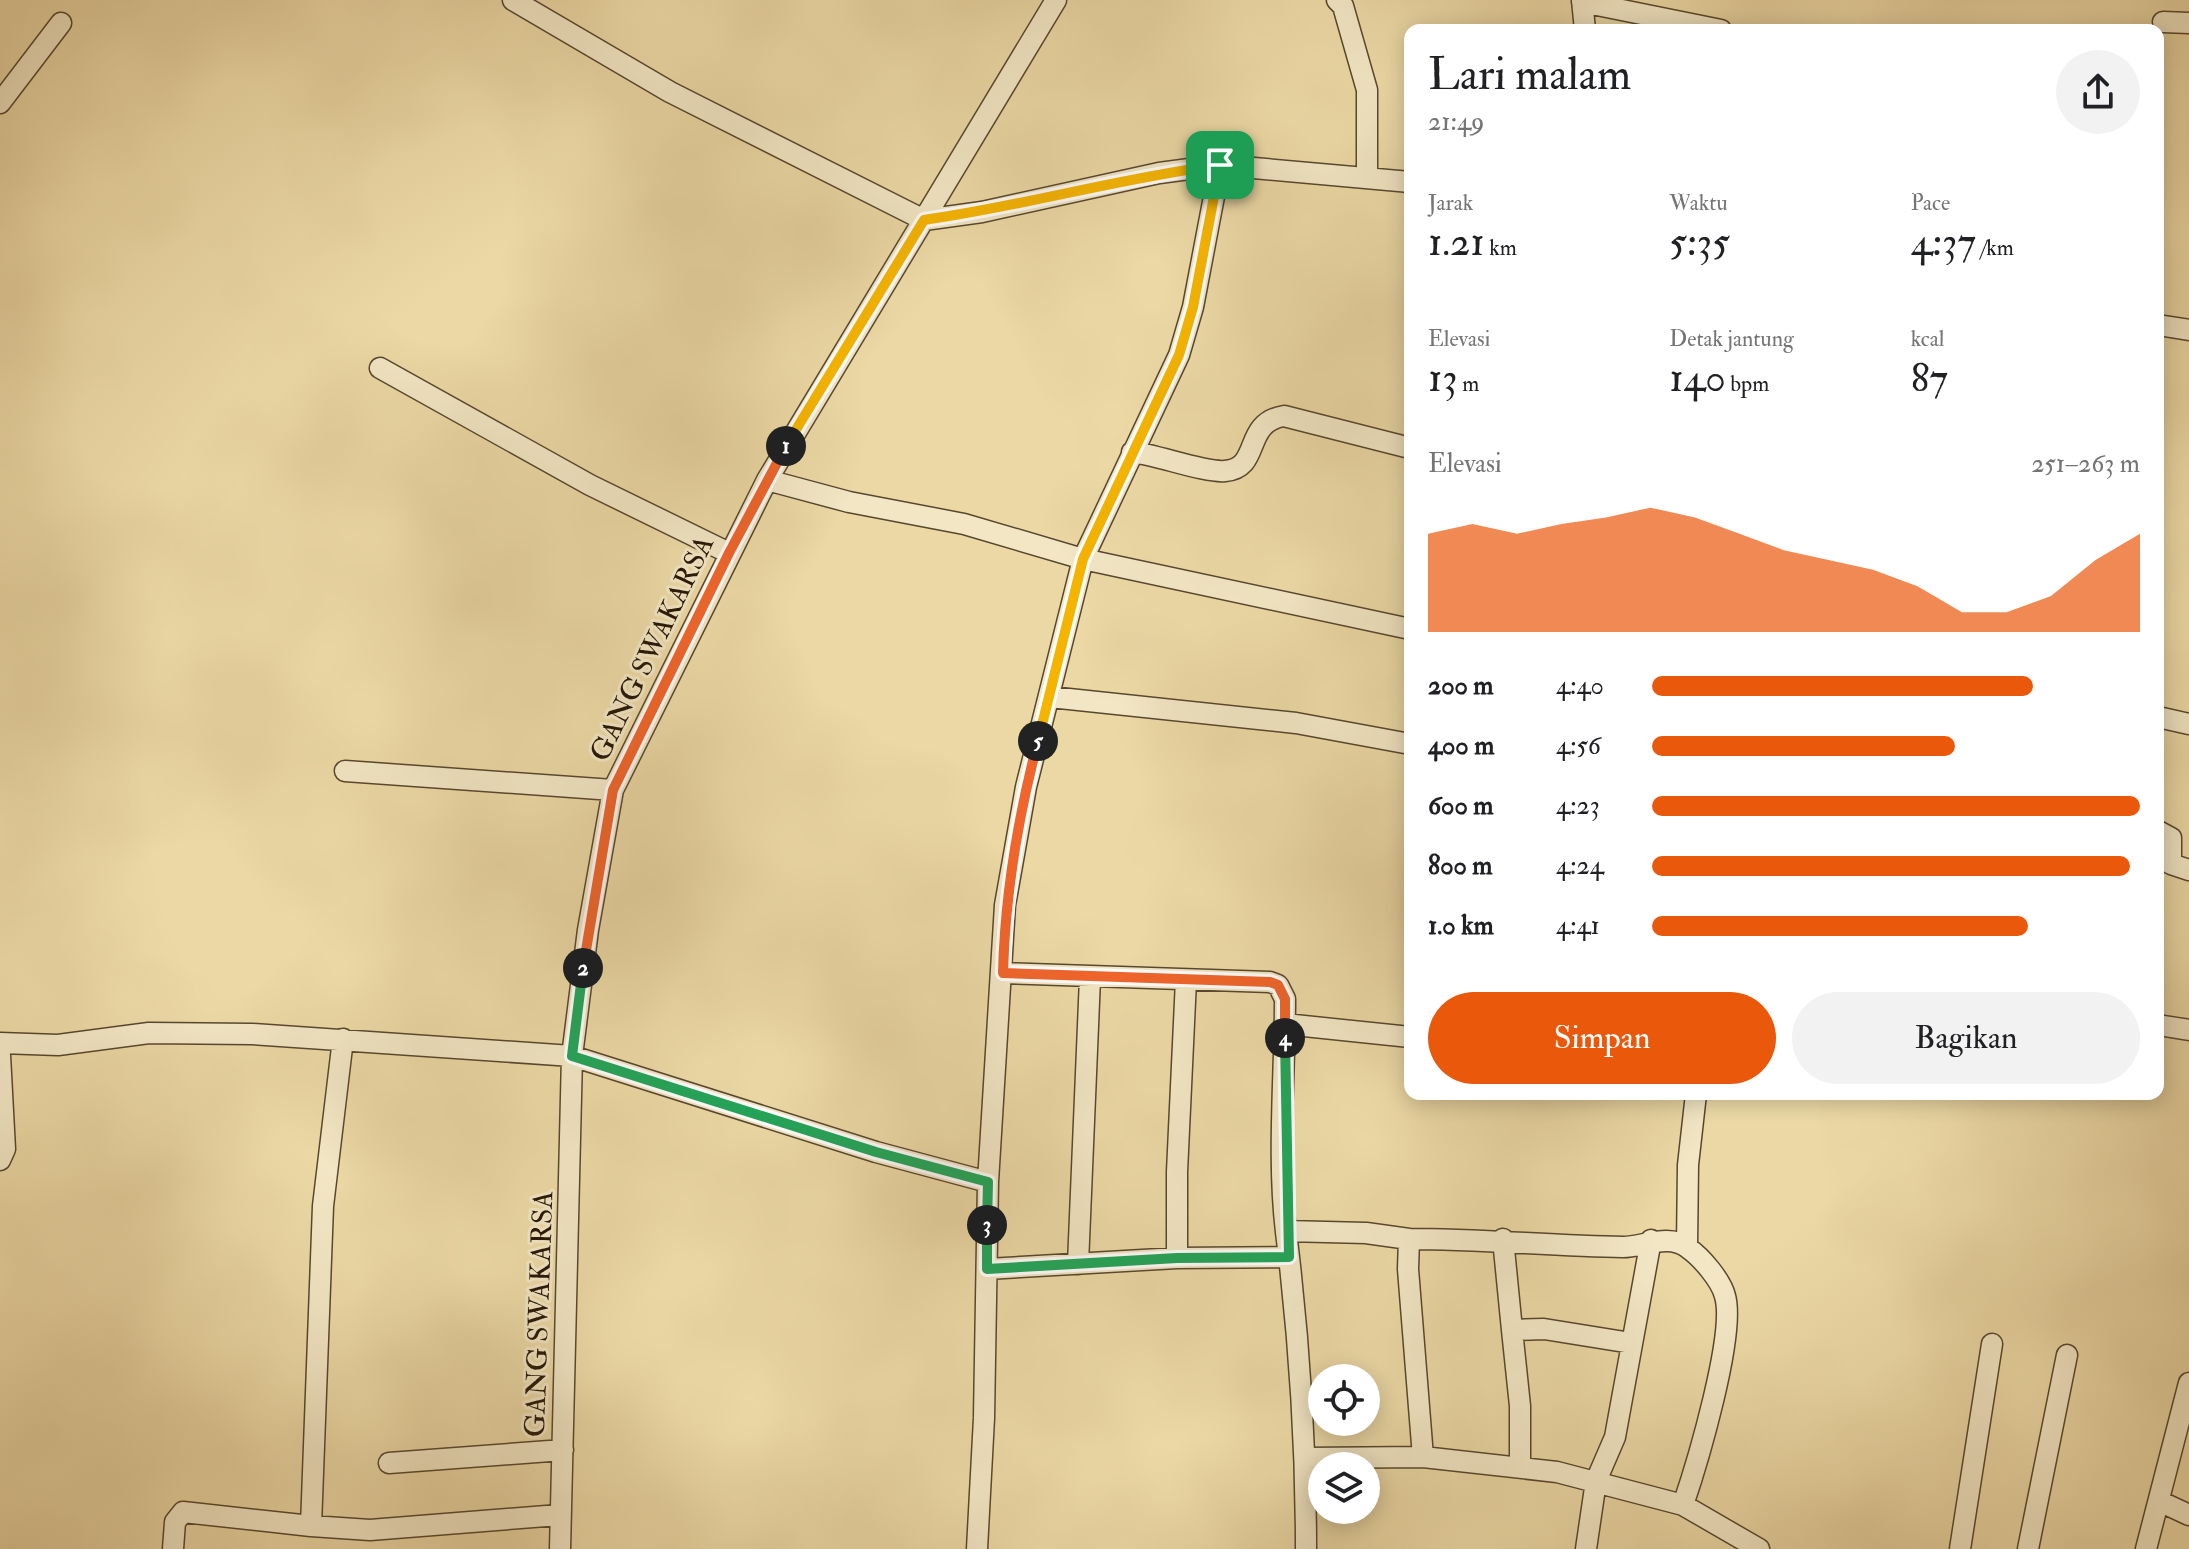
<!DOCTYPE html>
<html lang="id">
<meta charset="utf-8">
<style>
:root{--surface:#fff;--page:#f2f2f2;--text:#202124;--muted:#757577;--accent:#ea580c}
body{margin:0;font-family:"IM FELL Double Pica",serif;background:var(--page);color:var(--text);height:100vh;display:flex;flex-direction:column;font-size:30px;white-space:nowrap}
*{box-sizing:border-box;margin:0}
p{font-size:26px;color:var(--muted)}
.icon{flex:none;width:44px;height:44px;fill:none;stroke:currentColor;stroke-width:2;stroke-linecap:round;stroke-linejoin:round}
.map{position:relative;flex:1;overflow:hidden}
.drawer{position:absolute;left:1404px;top:24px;width:760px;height:1076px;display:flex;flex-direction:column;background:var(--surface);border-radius:16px;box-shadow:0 4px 20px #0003}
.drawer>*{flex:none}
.buttons{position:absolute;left:1308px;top:1364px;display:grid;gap:16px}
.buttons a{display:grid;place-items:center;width:72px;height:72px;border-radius:50%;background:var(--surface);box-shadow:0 4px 20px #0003;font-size:40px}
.pin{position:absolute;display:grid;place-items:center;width:68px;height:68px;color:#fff;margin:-34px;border-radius:16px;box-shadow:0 4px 12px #0006}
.km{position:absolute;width:40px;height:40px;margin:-20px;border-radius:50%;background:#222;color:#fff;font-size:22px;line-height:40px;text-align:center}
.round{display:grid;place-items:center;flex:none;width:84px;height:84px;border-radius:42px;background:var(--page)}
.head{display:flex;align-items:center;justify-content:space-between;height:136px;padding:0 24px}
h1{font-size:44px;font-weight:600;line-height:60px}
.stats{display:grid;grid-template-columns:repeat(3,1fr);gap:12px;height:136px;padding:8px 24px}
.stats div{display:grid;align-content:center}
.stats b{font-size:40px;font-weight:600}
.stats small{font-size:22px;font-weight:400}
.stats p{font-size:22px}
.chart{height:224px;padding:16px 24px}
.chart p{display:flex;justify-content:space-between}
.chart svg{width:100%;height:144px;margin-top:8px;fill:var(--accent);opacity:.7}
.primary-button{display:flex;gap:16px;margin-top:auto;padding:16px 24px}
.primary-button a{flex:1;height:92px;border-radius:48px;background:var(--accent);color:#fff;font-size:32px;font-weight:600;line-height:92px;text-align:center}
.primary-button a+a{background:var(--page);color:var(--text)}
ul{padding:0 24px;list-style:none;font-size:26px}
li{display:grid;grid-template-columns:128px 96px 1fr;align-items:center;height:60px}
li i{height:20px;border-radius:10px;background:var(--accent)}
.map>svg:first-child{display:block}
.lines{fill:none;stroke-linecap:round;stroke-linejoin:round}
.minor-casing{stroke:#58472e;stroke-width:23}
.minor{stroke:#f2e6c4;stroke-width:20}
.split-1-casing{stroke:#fff;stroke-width:16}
.split-2-casing{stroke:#fff;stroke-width:16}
.split-3-casing{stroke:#fff;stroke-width:16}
.split-4-casing{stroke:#fff;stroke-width:16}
.split-5-casing{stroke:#fff;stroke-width:16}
.split-6-casing{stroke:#fff;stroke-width:16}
.split-1{stroke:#f5b400;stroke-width:10}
.split-2{stroke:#f0652b;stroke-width:10}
.split-3{stroke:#22a559;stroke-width:10}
.split-4{stroke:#22a559;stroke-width:10}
.split-5{stroke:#f0652b;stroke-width:10}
.split-6{stroke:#f5b400;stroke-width:10}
.labels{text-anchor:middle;stroke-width:6;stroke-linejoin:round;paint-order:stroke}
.street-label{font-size:28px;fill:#271706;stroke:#f2e6c4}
</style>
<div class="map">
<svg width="2189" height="1549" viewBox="0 0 2189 1549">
<rect width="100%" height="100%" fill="#ebd8a5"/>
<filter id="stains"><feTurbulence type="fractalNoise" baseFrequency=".0025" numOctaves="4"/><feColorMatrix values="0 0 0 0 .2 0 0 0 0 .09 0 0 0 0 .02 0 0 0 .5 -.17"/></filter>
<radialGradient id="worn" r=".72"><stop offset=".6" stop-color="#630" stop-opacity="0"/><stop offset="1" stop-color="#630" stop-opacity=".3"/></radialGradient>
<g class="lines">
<defs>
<path id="minor" d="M513,0L670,92L924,220L982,212L1159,173L1220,165L1410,182
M1337,0L1343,6L1367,90V178
M1582,0L1585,30
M1582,2L1721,30
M2163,22L2189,23
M0,103L61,23
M2158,325L2189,330
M380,368L590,485L729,553
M1132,452C1158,455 1205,473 1225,471C1262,468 1242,423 1284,416L1410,448
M767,480L849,502L964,524L1083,559L1410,629
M1050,697L1296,723L1410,744
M2158,717L2189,724
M345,771L613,790
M2158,831L2171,838V864L2189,870
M1003,973L1270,982L1278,985L1285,999C1285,1075 1277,1156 1286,1232C1299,1337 1306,1443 1306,1549
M1285,1024L1410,1037
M2158,1025L2189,1030
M343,1039L323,1206L311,1526L370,1530L559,1515
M0,1043L58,1045L149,1033L252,1034L572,1056L876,1152L988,1182
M0,1055L5,1149L0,1160
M1286,1231L1366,1233L1409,1239L1408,1269L1423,1457
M1409,1239C1481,1239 1552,1246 1623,1247C1643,1247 1669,1233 1688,1248C1701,1257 1721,1280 1725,1296C1736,1334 1697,1464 1683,1505
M1503,1239L1512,1330
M1687,1246L1688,1165L1696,1094
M1177,1258V1172L1186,980
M1078,1264L1090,978
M987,1269L1177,1258L1289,1257
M1305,1458L1423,1457L1557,1472L1683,1505L1759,1549
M389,1463L563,1450
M1520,1466V1406L1512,1330L1544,1329L1631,1343
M2159,1501L2189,1515
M173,1549L175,1522L183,1512L311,1526
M560,1549L572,1056L588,930L613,790L767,480L1056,0
M977,1549L984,1418L988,1182L1005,905L1026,787L1083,559L1179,355L1193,307L1220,165
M1586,1549L1596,1481L1615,1437L1651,1240
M1960,1549L1992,1344
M2028,1549L2067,1355
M2146,1549L2189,1383"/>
</defs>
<use href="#minor" class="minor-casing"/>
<use href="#minor" class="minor"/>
</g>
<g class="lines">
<defs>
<path id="split-1" d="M786,446L924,220C1023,206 1120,178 1220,165"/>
<path id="split-2" d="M583,968L613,790L729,553L786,446"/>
<path id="split-3" d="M583,968L572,1056L876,1152L988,1182L987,1225"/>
<path id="split-4" d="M987,1225V1269L1177,1258L1289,1257L1285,1038"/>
<path id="split-5" d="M1038,741C1018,817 1005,894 1003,973L1270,982L1278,985L1285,999V1038"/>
<path id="split-6" d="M1038,741L1083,559L1179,355L1193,307L1220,165"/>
</defs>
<use href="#split-1" class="split-1-casing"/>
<use href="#split-2" class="split-2-casing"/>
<use href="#split-3" class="split-3-casing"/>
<use href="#split-4" class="split-4-casing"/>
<use href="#split-5" class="split-5-casing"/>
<use href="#split-6" class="split-6-casing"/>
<use href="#split-1" class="split-1"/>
<use href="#split-2" class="split-2"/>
<use href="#split-3" class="split-3"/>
<use href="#split-4" class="split-4"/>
<use href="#split-5" class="split-5"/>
<use href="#split-6" class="split-6"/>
</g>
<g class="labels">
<g class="street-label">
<text transform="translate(651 648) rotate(-64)" y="10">GANG SWAKARSA</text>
<text transform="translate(538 1314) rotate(-88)" y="10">GANG SWAKARSA</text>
</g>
</g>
<rect width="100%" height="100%" filter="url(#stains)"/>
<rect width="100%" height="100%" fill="url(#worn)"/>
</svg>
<div class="buttons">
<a><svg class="icon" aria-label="locate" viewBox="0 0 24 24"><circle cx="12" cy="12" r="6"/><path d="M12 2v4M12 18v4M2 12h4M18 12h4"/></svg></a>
<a><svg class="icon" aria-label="layers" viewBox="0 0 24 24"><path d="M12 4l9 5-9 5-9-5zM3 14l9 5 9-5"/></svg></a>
</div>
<div class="pin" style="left:1220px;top:165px;background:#1e9e55"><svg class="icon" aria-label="arrive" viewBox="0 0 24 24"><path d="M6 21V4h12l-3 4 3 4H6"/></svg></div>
<b class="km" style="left:786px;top:446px">1</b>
<b class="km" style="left:583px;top:968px">2</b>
<b class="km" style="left:987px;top:1225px">3</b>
<b class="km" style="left:1285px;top:1038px">4</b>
<b class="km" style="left:1038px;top:741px">5</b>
<section class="drawer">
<div class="head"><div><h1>Lari malam</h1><p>21:49</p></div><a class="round"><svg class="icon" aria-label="share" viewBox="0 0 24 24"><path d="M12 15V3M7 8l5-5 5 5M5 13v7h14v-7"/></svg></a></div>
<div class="stats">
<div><p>Jarak</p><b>1.21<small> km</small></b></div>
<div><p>Waktu</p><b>5:35</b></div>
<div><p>Pace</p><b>4:37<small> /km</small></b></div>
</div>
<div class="stats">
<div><p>Elevasi</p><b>13<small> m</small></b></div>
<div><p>Detak jantung</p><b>140<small> bpm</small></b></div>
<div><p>kcal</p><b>87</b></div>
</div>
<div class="chart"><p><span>Elevasi</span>251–263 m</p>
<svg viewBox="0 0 160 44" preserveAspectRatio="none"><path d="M0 44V14L10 11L20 14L30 11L40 9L50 6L60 9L70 14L80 19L90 22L100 25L110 30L120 38L130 38L140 33L150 22L160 14V44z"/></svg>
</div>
<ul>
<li><b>200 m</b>4:40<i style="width:78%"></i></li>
<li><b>400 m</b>4:56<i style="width:62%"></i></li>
<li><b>600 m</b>4:23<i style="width:100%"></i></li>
<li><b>800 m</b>4:24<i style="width:98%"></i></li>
<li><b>1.0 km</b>4:41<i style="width:77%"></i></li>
</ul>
<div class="primary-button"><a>Simpan</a><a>Bagikan</a></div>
</section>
</div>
